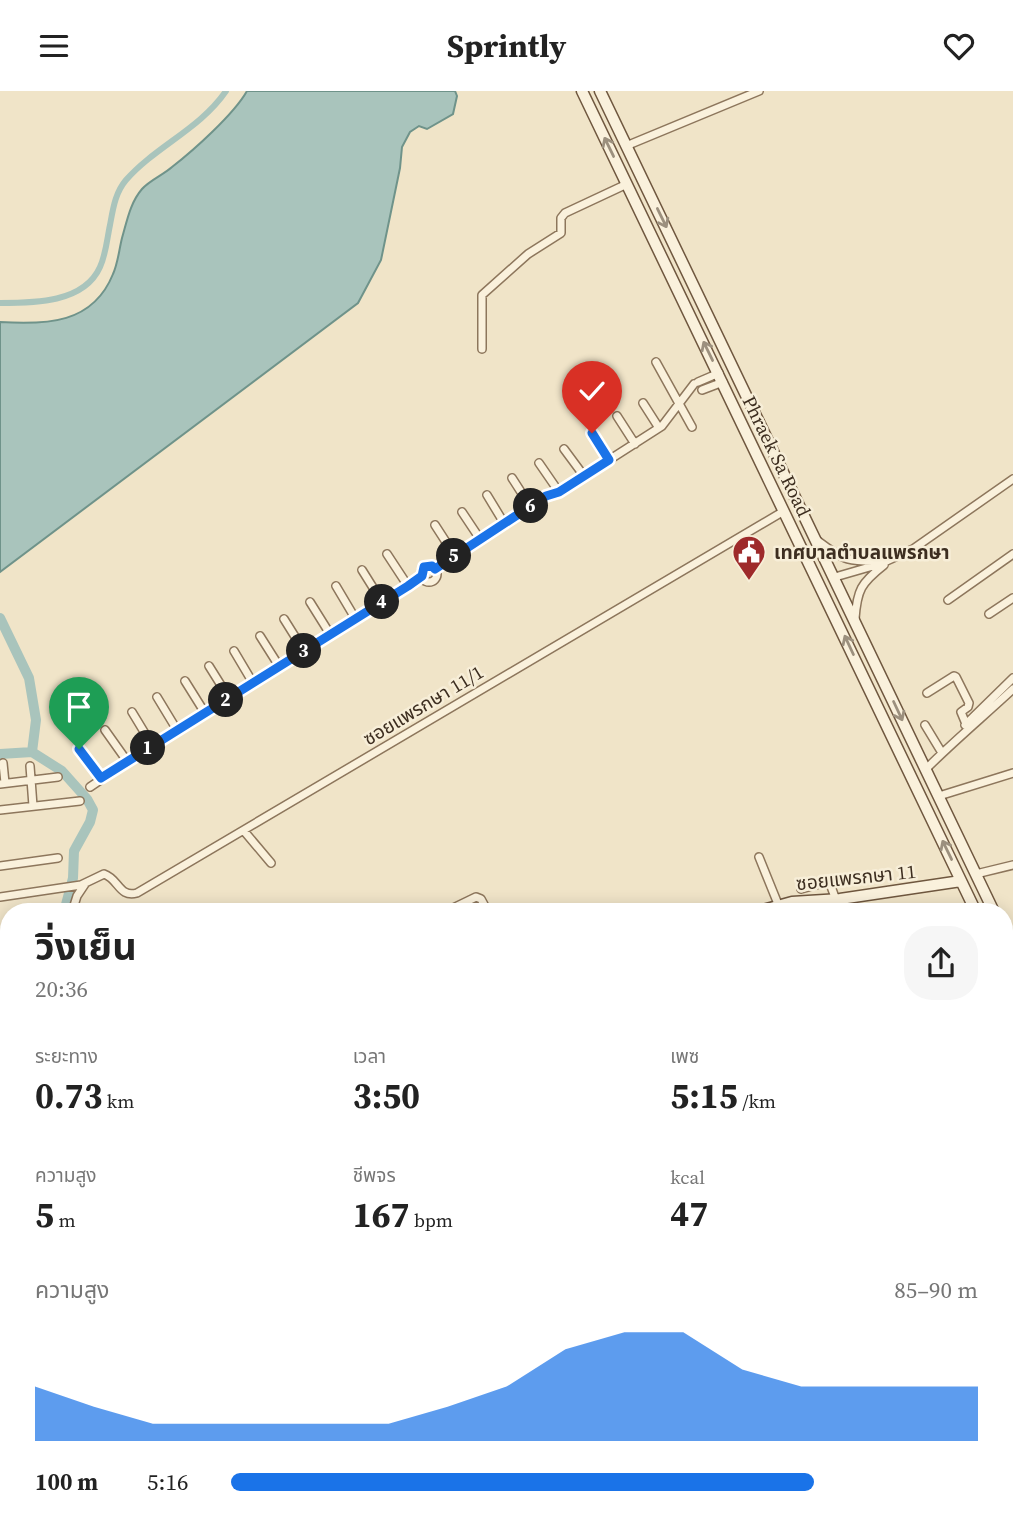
<!DOCTYPE html>
<html lang="th">
<meta charset="utf-8">
<style>
:root{--surface:#fff;--page:#f6f6f6;--text:#222;--muted:#767676;--accent:#1a73e8}
body{margin:0;font-family:"Source Serif 4","Noto Sans Thai",serif;background:var(--page);color:var(--text);height:100vh;display:flex;flex-direction:column;font-size:26px;white-space:nowrap}
*{box-sizing:border-box;margin:0}
p{font-size:23px;color:var(--muted)}
.icon{flex:none;width:38px;height:38px;fill:none;stroke:currentColor;stroke-width:2;stroke-linecap:round;stroke-linejoin:round}
.map{position:relative;flex:1;overflow:hidden}
.sheet{position:absolute;left:0px;top:812px;width:1013px;height:621px;display:flex;flex-direction:column;background:var(--surface);border-radius:28px 28px 0 0;box-shadow:0 4px 18px #0003}
.sheet>*{flex:none}
.pin{position:absolute;display:grid;place-items:center;width:60px;height:60px;color:#fff;margin:-72px -30px;border-radius:50% 50% 50% 0;rotate:-45deg;box-shadow:0 0 7px #0007}
.pin .icon{rotate:45deg}
.km{position:absolute;width:35px;height:35px;margin:-18px;border-radius:50%;background:#222;color:#fff;font-size:19px;line-height:35px;text-align:center}
.round{display:grid;place-items:center;flex:none;width:74px;height:74px;border-radius:28px;background:var(--page)}
.head{display:flex;align-items:center;justify-content:space-between;height:119px;padding:0 35px}
h1{font-size:38px;font-weight:700;line-height:52px}
.metrics{display:grid;grid-template-columns:repeat(3,1fr);gap:10px;height:119px;padding:7px 35px}
.metrics div{display:grid;align-content:center}
.metrics b{font-size:35px;font-weight:700}
.metrics small{font-size:19px;font-weight:400}
.metrics p{font-size:19px}
.chart{height:196px;padding:14px 35px}
.chart p{display:flex;justify-content:space-between}
.chart svg{width:100%;height:126px;margin-top:7px;fill:var(--accent);opacity:.7}
ul{padding:0 35px;list-style:none;font-size:23px}
li{display:grid;grid-template-columns:112px 84px 1fr;align-items:center;height:52px}
li i{height:18px;border-radius:9px;background:var(--accent)}
header{display:flex;justify-content:space-between;align-items:center;height:91px;padding:0 35px;background:var(--surface);font-size:32px;font-weight:700}
.map>svg:first-child{display:block}
.water{fill:#a9c4bc;stroke:#6f938a;stroke-width:2}
.lines{fill:none;stroke-linecap:round;stroke-linejoin:round}
.canal{stroke:#a9c4bc;stroke-width:6}
.river{stroke:#a9c4bc;stroke-width:10}
.street-casing{stroke:#8d765c;stroke-width:10}
.secondary-casing{stroke:#6f573f;stroke-width:13}
.street{stroke:#faf1dc;stroke-width:7}
.secondary{stroke:#faf1dc;stroke-width:10}
.oneway{stroke:#9c907e}
.route-casing{stroke:#fff;stroke-width:14}
.route{stroke:#1a73e8;stroke-width:9}
.labels{text-anchor:middle;stroke-width:5;stroke-linejoin:round;paint-order:stroke}
.street-label{font-size:19px;fill:#3d2e20;stroke:#f7eed8}
.poi-label{font-size:19px;font-weight:bold;fill:#3d2e20;stroke:#f7eed8;text-anchor:start}
</style>
<header><svg class="icon" aria-label="menu" viewBox="0 0 24 24"><path d="M4 6h16M4 12h16M4 18h16"/></svg>Sprintly<svg class="icon" aria-label="heart" viewBox="0 0 24 24"><path d="M12 20l-8-8c-3-5 5-10 8-4 3-6 11-1 8 4z"/></svg></header>
<div class="map">
<svg width="1013" height="1433" viewBox="0 0 1013 1433">
<rect width="100%" height="100%" fill="#f0e4c8"/>
<path class="water" d="M247,0H455L457,5L453,23L427,38L419,35L410,41L402,56L400,77L381,169L358,212L0,481V231C46,234 93,233 113,183C118,172 119,159 122,147C127,130 130,112 142,98C150,89 163,84 172,76C194,59 234,23 247,0Z"/>
<g class="lines">
<path class="canal" d="M0,212C34,212 84,212 100,176C106,163 107,148 110,134C113,118 115,102 126,89C156,55 200,38 226,0
M0,1216L9,1217"/>
<path class="river" d="M0,527L29,587L36,629L32,661
M32,661L62,680L87,708L93,719L90,731L74,760L73,787L64,821
M0,663L32,661
M448,1424L450,1433"/>
<defs>
<path id="street" d="M626,55L759,0
M482,258V204L528,163L561,142V127L565,122L627,93
M656,271L692,336
M698,291L719,282
M702,299L723,291
M643,312L659,337
M617,325L635,353
M591,342L609,369
M564,358L584,385
M539,372L559,401
M512,387L530,415
M487,404L504,432
M462,421L480,448
M435,434L455,465
M818,450C844,470 850,471 882,470
M387,463L408,495
M421 483a8 8 0 1 1 16 0a8 8 0 1 1-16 0Z
M435,478L546,405L559,401L662,335L694,293
M362,479L382,511
M835,486L880,473L913,458L1013,388
M336,495L355,527
M948,509L1013,463
M310,511L330,543
M989,523L1013,507
M284,528L304,560
M855,528C857,499 861,492 884,474
M260,545L279,575
M234,560L253,592
M209,575L229,607
M185,590L205,622
M927,602L954,585L956,586L969,612L968,616L961,621L966,633
M157,606L177,639
M132,621L152,654
M925,634L942,662
M965,634L1013,587
M105,639L127,670
M79,658L101,687
M3,672L5,692
M30,675L33,715
M926,678C954,650 984,625 1013,598
M0,693L58,686
M90,696L152,654L422,485
M939,705L1013,682
M0,719L80,710
M244,740L271,772
M759,766L778,813
M0,775L58,767
M976,783L1013,774
M829,790L836,809
M801,798L838,788
M0,806L81,794L104,783C119,788 119,807 137,802L784,420
M840,808L842,821
M72,821L77,805L85,793
M445,821L476,806L481,808L488,821
M1004,1033L1013,1028
M1004,1074L1013,1058
M0,1149L9,1146
M1004,1221L1013,1232
M0,1345L9,1342
M1004,1346L1013,1363
M1004,1399L1008,1397L1013,1406
M722,1424L726,1433
M907,1424L909,1433
M390,1426L392,1433
M18,1433L39,1424
M760,1433L796,1424
M929,1433L939,1431"/>
<path id="secondary" d="M582,0L976,821
M600,0L994,821
M756,821L792,811L840,808L961,790
M1004,842L1013,859
M1004,879L1013,897
M0,936L9,945"/>
</defs>
<use href="#street" class="street-casing"/>
<use href="#secondary" class="secondary-casing"/>
<use href="#street" class="street"/>
<use href="#secondary" class="secondary"/>
</g>
<defs><path id="oneway-shaft" d="M-6 0H5M1.5-3L5.5 0L1.5 3" fill="none" stroke-width="1.6" stroke-linecap="round" stroke-linejoin="round" transform="scale(1.75)"/></defs>
<g class="oneway">
<use href="#oneway-shaft" transform="translate(609 56) rotate(-116)"/>
<use href="#oneway-shaft" transform="translate(662 127) rotate(64)"/>
<use href="#oneway-shaft" transform="translate(708 260) rotate(-116)"/>
<use href="#oneway-shaft" transform="translate(849 554) rotate(-115)"/>
<use href="#oneway-shaft" transform="translate(898 620) rotate(65)"/>
<use href="#oneway-shaft" transform="translate(947 759) rotate(-116)"/>
</g>
<g class="lines">
<defs>
<path id="route" d="M79,658L101,687L408,495L422,485L424,476L432,475L435,478L546,405L559,401L609,369L592,342"/>
</defs>
<use href="#route" class="route-casing"/>
<use href="#route" class="route"/>
</g>
<defs>
<symbol id="civic-pin" viewBox="-11 -11 22 30"><path d="M0 17L-7.5 6A9.5 9.5 0 1 1 7.5 6Z" fill="#9e2a2b" stroke="#f7eed8"/><path d="M-.6-6.5H3V-4.5H.6V-3L4-1V1h2V6H-6V1h2V-1L-.6-3ZM-1.2 2.5V6h2.4V2.5Z" fill="#fff"/></symbol>
</defs>
<g fill-rule="evenodd">
<use href="#civic-pin" x="730" y="442" width="38" height="52"/>
</g>
<g class="labels">
<g class="street-label">
<text transform="translate(777 365) rotate(64)" y="7">Phraek Sa Road</text>
<text transform="translate(423 614) rotate(-31)" y="7">ซอยแพรกษา 11/1</text>
<text transform="translate(856 786) rotate(-6)" y="7">ซอยแพรกษา 11</text>
</g>
<g class="poi-label">
<text x="774" y="468">เทศบาลตำบลแพรกษา</text>
</g>
</g>
</svg>
<div class="pin" style="left:79px;top:658px;background:#1e9e55"><svg class="icon" aria-label="arrive" viewBox="0 0 24 24"><path d="M6 21V4h12l-3 4 3 4H6"/></svg></div>
<div class="pin" style="left:592px;top:342px;background:#d93025"><svg class="icon" aria-label="check" viewBox="0 0 24 24"><path d="M5 12l5 5 9-10"/></svg></div>
<b class="km" style="left:148px;top:657px">1</b>
<b class="km" style="left:226px;top:609px">2</b>
<b class="km" style="left:304px;top:560px">3</b>
<b class="km" style="left:382px;top:511px">4</b>
<b class="km" style="left:454px;top:465px">5</b>
<b class="km" style="left:531px;top:415px">6</b>
<section class="sheet">
<div class="head"><div><h1>วิ่งเย็น</h1><p>20:36</p></div><a class="round"><svg class="icon" aria-label="share" viewBox="0 0 24 24"><path d="M12 15V3M7 8l5-5 5 5M5 13v7h14v-7"/></svg></a></div>
<div class="metrics">
<div><p>ระยะทาง</p><b>0.73<small> km</small></b></div>
<div><p>เวลา</p><b>3:50</b></div>
<div><p>เพซ</p><b>5:15<small> /km</small></b></div>
</div>
<div class="metrics">
<div><p>ความสูง</p><b>5<small> m</small></b></div>
<div><p>ชีพจร</p><b>167<small> bpm</small></b></div>
<div><p>kcal</p><b>47</b></div>
</div>
<div class="chart"><p><span>ความสูง</span>85–90 m</p>
<svg viewBox="0 0 160 44" preserveAspectRatio="none"><path d="M0 44V25L10 32L20 38L30 38L40 38L50 38L60 38L70 32L80 25L90 12L100 6L110 6L120 19L130 25L140 25L150 25L160 25V44z"/></svg>
</div>
<ul>
<li><b>100 m</b>5:16<i style="width:78%"></i></li>
</ul>
</section>
</div>
